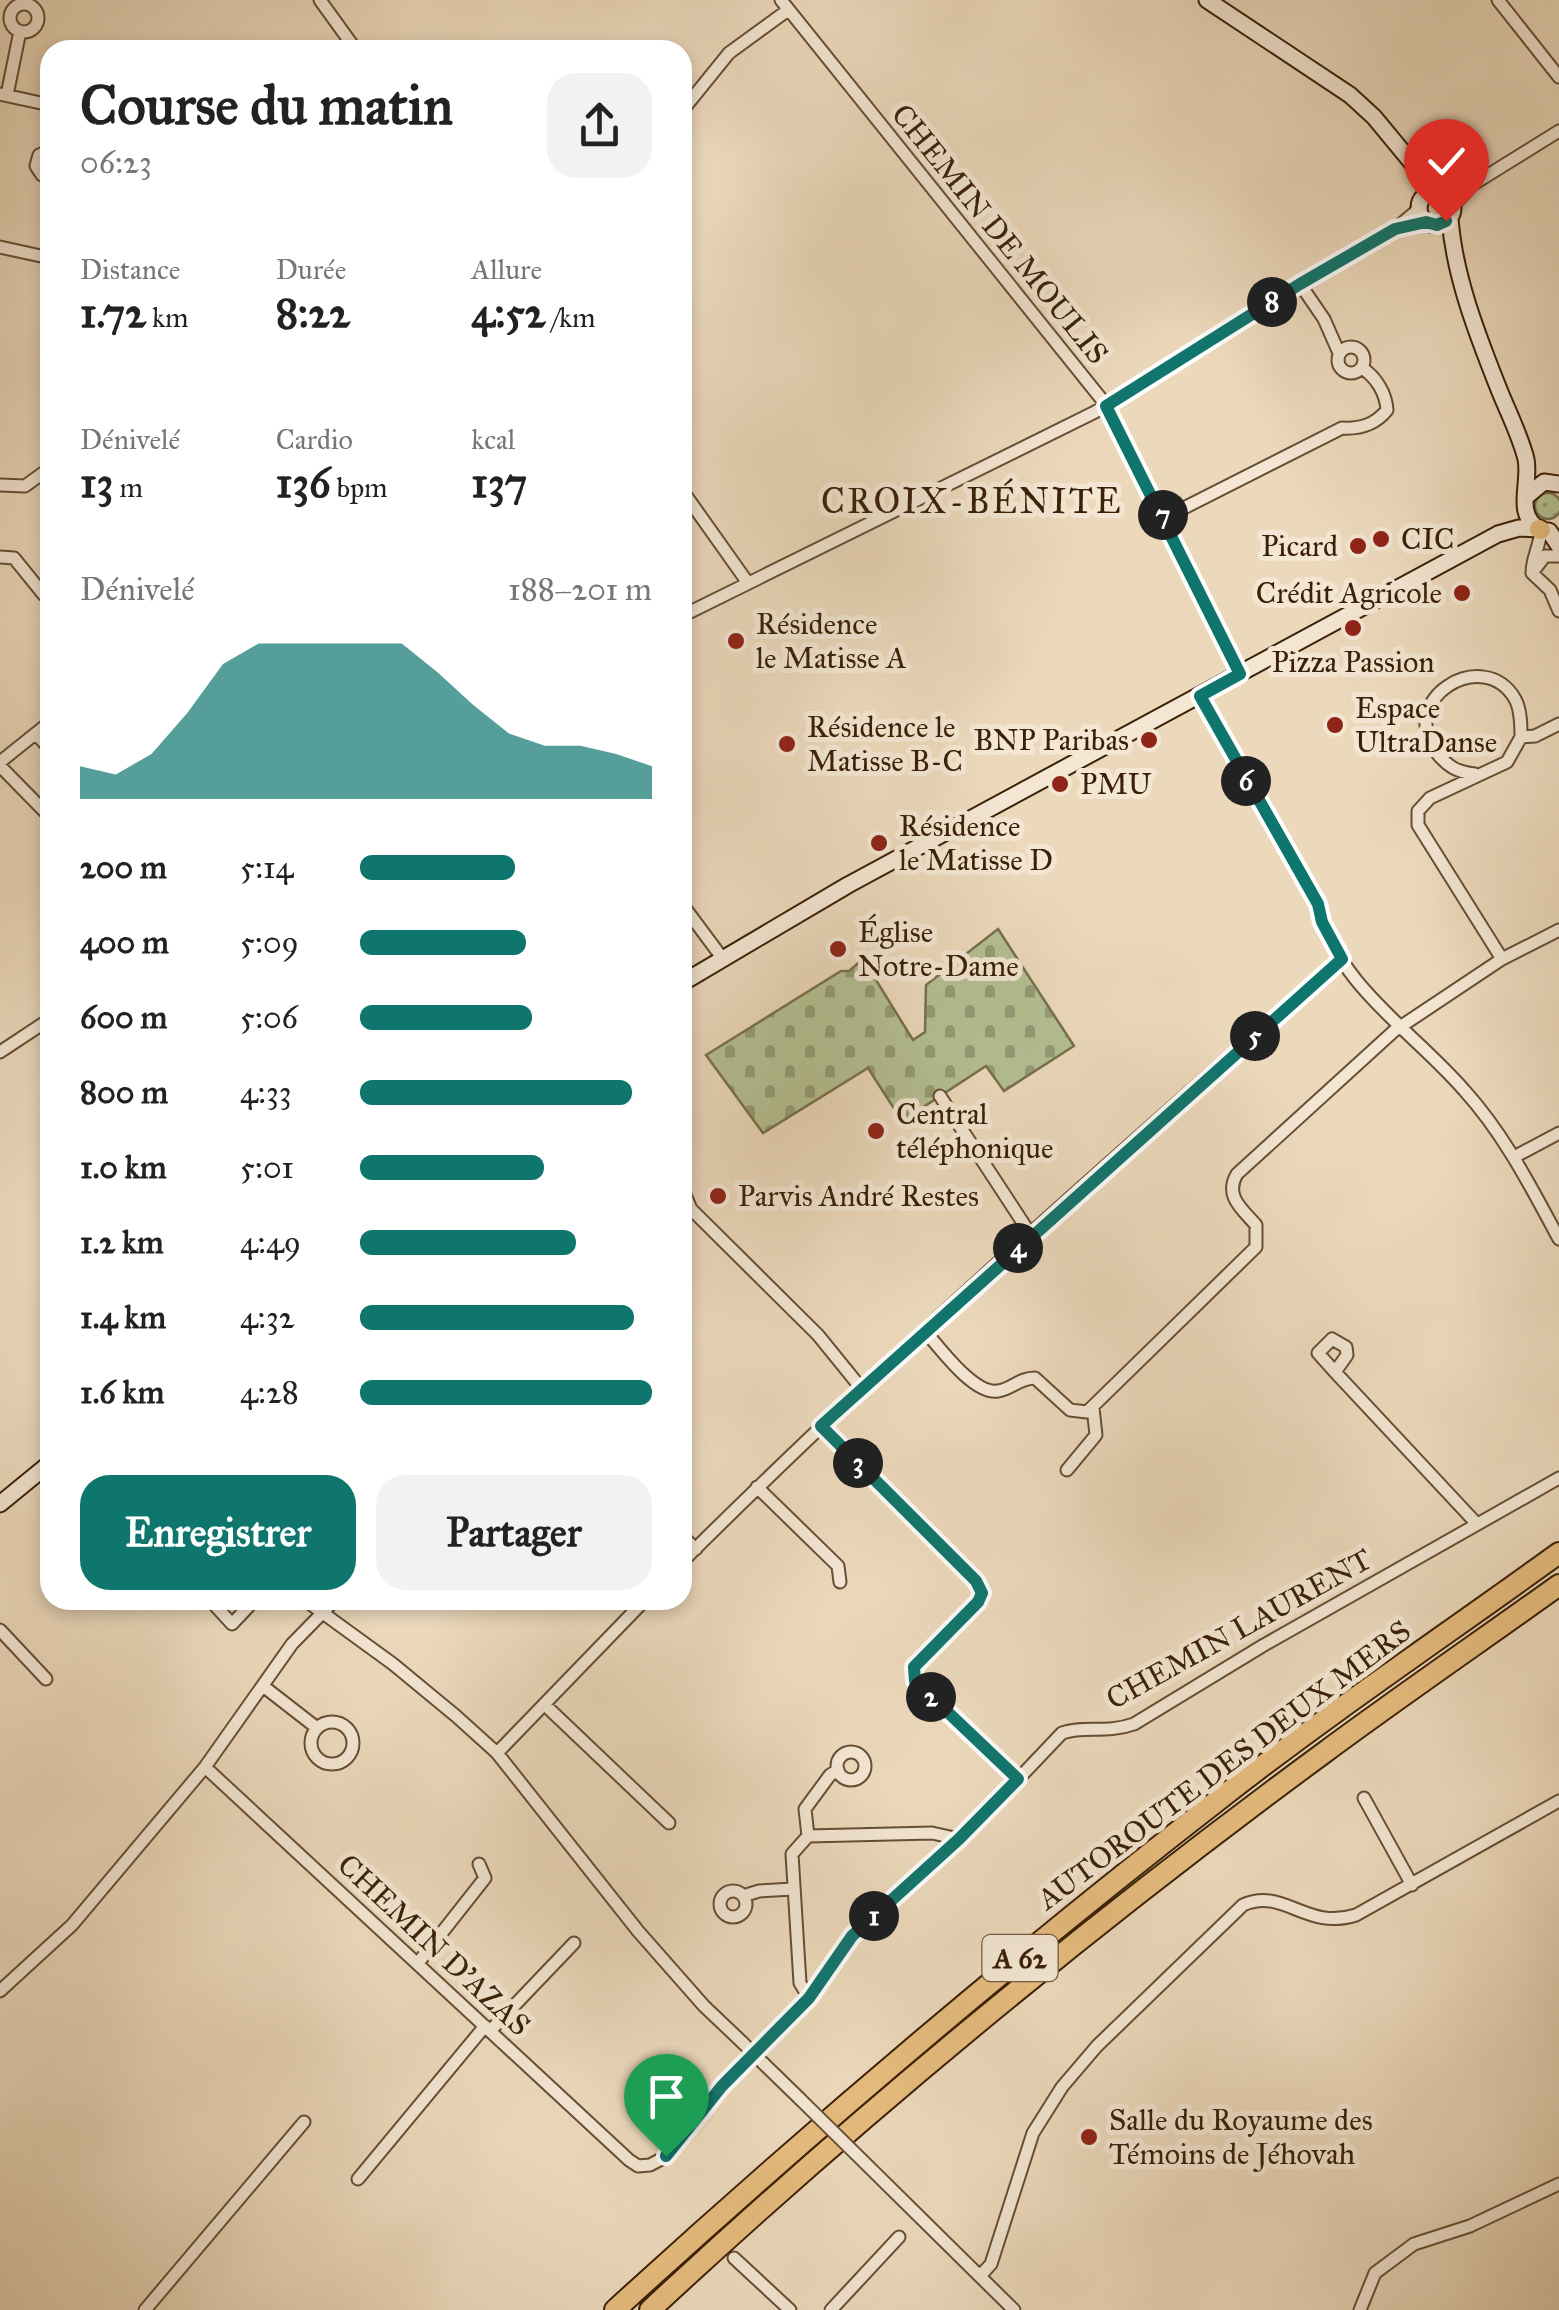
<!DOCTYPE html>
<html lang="fr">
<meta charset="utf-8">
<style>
:root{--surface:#fff;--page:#f2f2f2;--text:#222;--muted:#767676;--accent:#0f766e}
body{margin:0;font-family:"IM FELL Great Primer",serif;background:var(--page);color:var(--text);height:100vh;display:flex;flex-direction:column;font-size:38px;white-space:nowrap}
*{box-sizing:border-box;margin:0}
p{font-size:32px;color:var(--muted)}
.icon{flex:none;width:55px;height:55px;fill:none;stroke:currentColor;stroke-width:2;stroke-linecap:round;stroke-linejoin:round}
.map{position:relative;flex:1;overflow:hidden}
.side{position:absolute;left:40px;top:40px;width:652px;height:1570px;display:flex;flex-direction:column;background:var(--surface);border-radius:30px;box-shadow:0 5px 15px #0003}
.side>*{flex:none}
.pin{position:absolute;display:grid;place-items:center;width:85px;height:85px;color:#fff;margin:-102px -42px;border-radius:50% 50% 50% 0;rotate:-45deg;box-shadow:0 0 10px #0007}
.pin .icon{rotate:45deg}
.km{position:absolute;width:50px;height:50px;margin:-25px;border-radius:50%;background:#222;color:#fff;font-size:28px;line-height:50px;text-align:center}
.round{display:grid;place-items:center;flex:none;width:105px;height:105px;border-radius:30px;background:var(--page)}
.headline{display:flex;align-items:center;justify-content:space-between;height:170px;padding:0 40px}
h1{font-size:55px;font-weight:700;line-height:75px}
.figures{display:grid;grid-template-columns:repeat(3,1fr);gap:15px;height:170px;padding:10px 40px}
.figures div{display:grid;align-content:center}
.figures b{font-size:42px;font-weight:700}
.figures small{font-size:28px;font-weight:400}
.figures p{font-size:28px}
.chart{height:280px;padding:20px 40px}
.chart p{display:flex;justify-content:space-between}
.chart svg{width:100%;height:180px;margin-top:10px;fill:var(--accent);opacity:.7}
.action{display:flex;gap:20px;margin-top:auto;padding:20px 40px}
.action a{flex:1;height:115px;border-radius:30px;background:var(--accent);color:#fff;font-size:40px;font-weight:700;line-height:115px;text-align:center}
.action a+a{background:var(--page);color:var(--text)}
ul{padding:0 40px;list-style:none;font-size:32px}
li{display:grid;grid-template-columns:160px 120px 1fr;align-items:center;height:75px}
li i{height:25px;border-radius:12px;background:var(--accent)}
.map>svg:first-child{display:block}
.grass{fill:url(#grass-dots);stroke:#77704c;stroke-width:2.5}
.cemetery{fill:url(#cemetery-stones);stroke:#77704c;stroke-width:2.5}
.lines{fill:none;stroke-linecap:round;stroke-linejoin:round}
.street-casing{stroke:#664e34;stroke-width:15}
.secondary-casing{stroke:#3a2006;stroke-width:19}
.primary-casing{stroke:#3a2006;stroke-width:21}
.highway-casing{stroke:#3a2006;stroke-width:24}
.street{stroke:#f3e6d3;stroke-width:11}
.secondary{stroke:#f3e6d3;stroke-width:15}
.primary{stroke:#e6bc7e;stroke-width:18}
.highway{stroke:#e6bc7e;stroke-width:20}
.street-bridge-casing{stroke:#664e34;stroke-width:15;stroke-linecap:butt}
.street-bridge{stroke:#f3e6d3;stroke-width:11}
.route-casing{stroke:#fff;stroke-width:20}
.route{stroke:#0f766e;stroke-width:12}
.poi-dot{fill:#8f2418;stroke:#f3e6d3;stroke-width:4}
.labels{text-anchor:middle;stroke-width:10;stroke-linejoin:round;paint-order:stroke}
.shield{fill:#f3e6d3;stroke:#725b44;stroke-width:2.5}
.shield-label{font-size:28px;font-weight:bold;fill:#3a2006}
.street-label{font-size:30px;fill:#3a2006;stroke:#f3e6d3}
.poi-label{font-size:30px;fill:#3a2006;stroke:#f3e6d3;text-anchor:start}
.quarter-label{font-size:35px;letter-spacing:2.5px;fill:#3a2006;stroke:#f3e6d3}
</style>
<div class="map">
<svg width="1559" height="2310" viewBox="0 0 1559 2310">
<defs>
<pattern id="grass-dots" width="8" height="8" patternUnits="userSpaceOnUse" patternTransform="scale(2.5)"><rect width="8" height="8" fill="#b4c093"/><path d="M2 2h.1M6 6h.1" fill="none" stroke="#939c76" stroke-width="1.8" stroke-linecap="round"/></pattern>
<pattern id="cemetery-stones" width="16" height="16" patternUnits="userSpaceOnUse" patternTransform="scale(2.5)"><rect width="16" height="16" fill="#b4c093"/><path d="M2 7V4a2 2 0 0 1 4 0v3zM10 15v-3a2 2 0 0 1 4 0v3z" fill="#939c76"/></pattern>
</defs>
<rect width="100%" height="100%" fill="#ecd9bc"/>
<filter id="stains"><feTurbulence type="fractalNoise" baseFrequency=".002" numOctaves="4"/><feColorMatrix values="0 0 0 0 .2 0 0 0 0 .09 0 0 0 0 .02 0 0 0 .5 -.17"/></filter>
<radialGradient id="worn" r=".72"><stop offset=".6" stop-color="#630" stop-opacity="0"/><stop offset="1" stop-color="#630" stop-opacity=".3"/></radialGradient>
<path class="grass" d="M1535 506a13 13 0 1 1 26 0a13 13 0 1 1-26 0Z"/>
<path class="cemetery" d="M998,929L1074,1046L1004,1091L986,1066L902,1121L868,1068L763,1133L706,1055L841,971H849L863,959L913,1040L925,1032L926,985Z"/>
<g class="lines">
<defs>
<path id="street" d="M320,0L356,50
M781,0L1107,406L1240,674
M1498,0L1559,77
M10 18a14 14 0 1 1 28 0a14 14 0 1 1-28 0Z
M0,94L50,105
M7,95L20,31
M682,111L729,53L788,10
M50,150L39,155L36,166L42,175L50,177
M1452,207L1472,185L1559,131
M1399,228L1426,222
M0,247L50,258
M1300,284L1324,319L1339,353
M1338 360a13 13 0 1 1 26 0a13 13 0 1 1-26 0Z
M0,485L25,486L50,468
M682,490L748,583
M1164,518L1342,428C1360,429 1375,425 1387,410C1386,393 1376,377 1362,368
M0,557L14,558L44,595L50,596
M1532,573L1550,590L1559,611
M1532,573C1532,557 1540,546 1541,530
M1532,573L1545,556H1559
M682,616L1095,412L1395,229L1419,209
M1200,696L1251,790L1264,804L1318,905C1336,985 1413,1031 1464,1090C1504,1134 1531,1187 1559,1239
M36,734L50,749
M0,762L50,722
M0,766L50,817
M1475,774C1457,772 1448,767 1437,753C1395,699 1484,645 1515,699C1521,709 1521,726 1521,737
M682,904L723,959
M1502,959L1418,825V811L1430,798L1507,762L1521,737L1535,736L1559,724
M0,1052L50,1019
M940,1096L1031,1235
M1514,1157L1559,1133
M682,1188L691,1209L682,1214
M691,1209L818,1335L861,1388
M925,1331C940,1348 974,1395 998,1391C1012,1389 1019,1378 1035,1378L1070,1410L1087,1412L1256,1247V1225C1242,1209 1224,1196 1237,1174L1394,1031L1502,959L1559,930
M1335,1372L1347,1355L1346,1347L1332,1339L1318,1353L1335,1372L1477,1524
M821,1425L976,1581L982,1593L978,1602L914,1667L915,1681L1018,1779
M1067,1470L1096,1435L1093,1408
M757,1487L838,1566L840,1582
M682,1536L696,1549
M682,1562C893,1352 1117,1154 1342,959
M210,1600L232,1624L249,1606
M305,1600L393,1664L456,1716L497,1753L638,1931L704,2006L743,2043
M0,1630L46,1679
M263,1686L317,1728
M545,1705L669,1823
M311 1743a21 21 0 1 1 42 0a21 21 0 1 1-42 0Z
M837 1766a14 14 0 1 1 28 0a14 14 0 1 1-28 0Z
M497,1753L645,1600
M205,1767L629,2160L638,2166L650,2165L667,2156L730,2078L809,1998L853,1936L985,1814L1062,1733C1085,1725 1105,1734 1134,1724L1264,1645L1559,1478
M1364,1798L1412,1885
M808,1836L805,1809L830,1775L838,1770
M720 1904a13 13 0 1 1 26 0a13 13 0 1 1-26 0Z
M743,1896L759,1891L793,1889
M418,1963L485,1878L479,1864
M0,1991L72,1925L205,1767L292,1644L335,1600
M809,1998L800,1983L792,1854L808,1836L932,1833L959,1839
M490,2031L574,1943
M763,2063L800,2099
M864,2162L1014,2310
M358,2179L485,2026
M734,2258L790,2310
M980,2276L991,2264L1033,2133L1062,2087L1097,2046L1243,1905C1285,1887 1305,1931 1356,1915L1559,1801
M145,2310L304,2122
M831,2310L899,2237
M1360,2310L1375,2273L1414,2244L1470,2226L1559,2184"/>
<path id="secondary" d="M1207,0L1350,95L1374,117L1436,192
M1419 208a17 17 0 1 1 34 0a17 17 0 1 1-34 0Z
M1450,218C1454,275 1477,334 1498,387C1507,410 1520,435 1526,459C1531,483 1514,514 1539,529
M1527,496L1544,482L1559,484
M1549,531L1559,546
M682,983L848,885L1498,534L1519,528L1539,529
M0,1504L50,1463"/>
<path id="primary" d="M1539,529L1541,530"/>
<path id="highway" d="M615,2310C811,2131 1012,1960 1222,1797C1331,1712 1447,1634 1559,1553
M650,2310C863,2112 1090,1925 1325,1752C1402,1695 1481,1641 1559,1585"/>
</defs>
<use href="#street" class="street-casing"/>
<use href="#secondary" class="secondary-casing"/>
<use href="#primary" class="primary-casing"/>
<use href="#highway" class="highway-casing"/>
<use href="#street" class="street"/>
<use href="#secondary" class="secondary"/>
<use href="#primary" class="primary"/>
<use href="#highway" class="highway"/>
<defs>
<path id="street-bridge" d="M743,2043L763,2063
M800,2099L864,2162"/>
</defs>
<use href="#street-bridge" class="street-bridge-casing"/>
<use href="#street-bridge" class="street-bridge"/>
</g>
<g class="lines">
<defs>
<path id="route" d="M666,2156L722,2086L809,1998L852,1936L959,1839L1018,1779L915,1681L914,1667L978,1602L982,1593L976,1581L821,1426L1342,959L1322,922L1318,904L1200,696L1240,674L1106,406L1300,284L1395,229L1426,222L1437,225L1446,221"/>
</defs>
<use href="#route" class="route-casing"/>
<use href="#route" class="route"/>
</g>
<g class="poi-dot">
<circle cx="1381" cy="539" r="10"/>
<circle cx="1358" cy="546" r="10"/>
<circle cx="1462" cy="593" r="10"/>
<circle cx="1353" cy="628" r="10"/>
<circle cx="736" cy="641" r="10"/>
<circle cx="1335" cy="725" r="10"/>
<circle cx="1149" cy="740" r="10"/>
<circle cx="787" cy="744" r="10"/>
<circle cx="1060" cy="784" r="10"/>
<circle cx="879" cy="843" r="10"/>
<circle cx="838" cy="949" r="10"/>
<circle cx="876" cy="1131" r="10"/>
<circle cx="718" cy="1196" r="10"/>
<circle cx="1089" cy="2137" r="10"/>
</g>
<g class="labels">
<rect class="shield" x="982.5" y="1935" width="75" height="46" rx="8"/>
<g class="shield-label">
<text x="1020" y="1968">A 62</text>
</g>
<g class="street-label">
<text transform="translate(1000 234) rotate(51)" y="10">CHEMIN DE MOULIS</text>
<text transform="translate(1239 1629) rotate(-29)" y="10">CHEMIN LAURENT</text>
<text transform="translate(1224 1765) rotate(-37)" y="10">AUTOROUTE DES DEUX MERS</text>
<text transform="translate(434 1945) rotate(43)" y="10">CHEMIN D'AZAS</text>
</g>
<g class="poi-label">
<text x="1401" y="549">CIC</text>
<text x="1338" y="556" text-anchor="end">Picard</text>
<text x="1442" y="603" text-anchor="end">Crédit Agricole</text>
<text x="756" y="634">Résidence<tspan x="756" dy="34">le Matisse A</tspan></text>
<text x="1353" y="672" text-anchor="middle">Pizza Passion</text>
<text x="1355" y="718">Espace<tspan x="1355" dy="34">UltraDanse</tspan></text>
<text x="807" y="737">Résidence le<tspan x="807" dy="34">Matisse B-C</tspan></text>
<text x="1129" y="750" text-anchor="end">BNP Paribas</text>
<text x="1080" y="794">PMU</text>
<text x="899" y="836">Résidence<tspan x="899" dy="34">le Matisse D</tspan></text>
<text x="858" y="942">Église<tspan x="858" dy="34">Notre-Dame</tspan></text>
<text x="896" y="1124">Central<tspan x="896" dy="34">téléphonique</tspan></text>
<text x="738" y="1206">Parvis André Restes</text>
<text x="1109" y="2130">Salle du Royaume des<tspan x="1109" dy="34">Témoins de Jéhovah</tspan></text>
</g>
<g class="quarter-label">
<text x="972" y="513">CROIX-BÉNITE</text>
</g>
</g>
<rect width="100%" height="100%" filter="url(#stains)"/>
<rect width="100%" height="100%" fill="url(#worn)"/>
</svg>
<div class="pin" style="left:666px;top:2156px;background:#1e9e55"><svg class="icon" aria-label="arrive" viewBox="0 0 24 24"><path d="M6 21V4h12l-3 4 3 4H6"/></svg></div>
<div class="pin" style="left:1446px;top:221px;background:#d93025"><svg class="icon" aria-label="check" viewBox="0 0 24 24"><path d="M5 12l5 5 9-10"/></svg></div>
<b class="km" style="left:874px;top:1916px">1</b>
<b class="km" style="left:931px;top:1697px">2</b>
<b class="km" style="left:858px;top:1463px">3</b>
<b class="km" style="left:1018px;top:1248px">4</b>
<b class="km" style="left:1255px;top:1036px">5</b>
<b class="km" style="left:1246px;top:781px">6</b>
<b class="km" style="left:1163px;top:515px">7</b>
<b class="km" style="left:1272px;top:302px">8</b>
<section class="side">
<div class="headline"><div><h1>Course du matin</h1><p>06:23</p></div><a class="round"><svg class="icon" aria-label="share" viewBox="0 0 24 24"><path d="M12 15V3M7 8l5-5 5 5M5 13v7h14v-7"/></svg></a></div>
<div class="figures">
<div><p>Distance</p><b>1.72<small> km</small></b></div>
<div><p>Durée</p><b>8:22</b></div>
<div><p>Allure</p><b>4:52<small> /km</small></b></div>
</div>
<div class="figures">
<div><p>Dénivelé</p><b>13<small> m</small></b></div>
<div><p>Cardio</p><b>136<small> bpm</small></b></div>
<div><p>kcal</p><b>137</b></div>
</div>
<div class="chart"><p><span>Dénivelé</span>188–201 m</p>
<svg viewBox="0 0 160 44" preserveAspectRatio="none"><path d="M0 44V36L10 38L20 33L30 23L40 11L50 6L60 6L70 6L80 6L90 6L100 13L110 21L120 28L130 31L140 31L150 33L160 36V44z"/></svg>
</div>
<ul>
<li><b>200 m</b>5:14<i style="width:53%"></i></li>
<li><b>400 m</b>5:09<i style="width:57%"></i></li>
<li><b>600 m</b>5:06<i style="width:59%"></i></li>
<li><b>800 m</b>4:33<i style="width:93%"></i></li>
<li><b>1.0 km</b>5:01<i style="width:63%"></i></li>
<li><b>1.2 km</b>4:49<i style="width:74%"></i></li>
<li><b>1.4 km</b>4:32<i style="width:94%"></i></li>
<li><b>1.6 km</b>4:28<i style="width:100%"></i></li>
</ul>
<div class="action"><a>Enregistrer</a><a>Partager</a></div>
</section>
</div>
